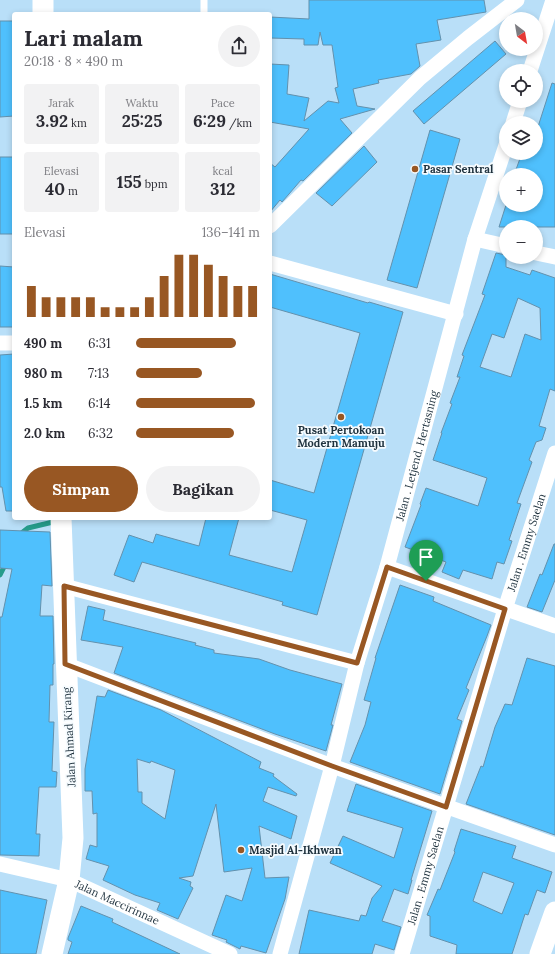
<!DOCTYPE html>
<html lang="id">
<meta charset="utf-8">
<style>
:root{--surface:#fff;--page:#f2f2f3;--text:#2b2b33;--muted:#7c7c81;--accent:#985723}
body{margin:0;font-family:Lora,serif;background:var(--page);color:var(--text);height:100vh;display:flex;flex-direction:column;font-size:15px;white-space:nowrap}
*{box-sizing:border-box;margin:0}
p{font-size:13px;color:var(--muted)}
.icon{flex:none;width:22px;height:22px;fill:none;stroke:currentColor;stroke-width:2;stroke-linecap:round;stroke-linejoin:round}
.map{position:relative;flex:1;overflow:hidden}
.sheet{position:absolute;left:12px;top:12px;width:260px;height:508px;display:flex;flex-direction:column;background:var(--surface);border-radius:4px;box-shadow:0 2px 6px #0003}
.sheet>*{flex:none}
.needle{width:26px;rotate:149deg}
.tools{position:absolute;left:499px;top:12px;display:grid;gap:8px}
.tools a{display:grid;place-items:center;width:44px;height:44px;border-radius:50%;background:var(--surface);box-shadow:0 2px 6px #0003;font-size:20px}
.pin{position:absolute;display:grid;place-items:center;width:34px;height:34px;color:#fff;margin:-41px -17px;border-radius:50% 50% 50% 0;rotate:-45deg;box-shadow:0 0 4px #0007}
.pin .icon{rotate:45deg}
.round{display:grid;place-items:center;flex:none;width:42px;height:42px;border-radius:21px;background:var(--page)}
.headline{display:flex;align-items:center;justify-content:space-between;height:68px;padding:0 12px}
h1{font-size:22px;font-weight:800;line-height:30px}
.stats{display:grid;grid-template-columns:repeat(3,1fr);gap:6px;height:68px;padding:4px 12px}
.stats div{display:grid;align-content:center;border-radius:4px;background:var(--page);text-align:center}
.stats b{font-size:17px;font-weight:800}
.stats small{font-size:11px;font-weight:400}
.stats p{font-size:11px}
.chart{height:112px;padding:8px 12px}
.chart p{display:flex;justify-content:space-between}
.chart svg{width:100%;height:72px;margin-top:4px;stroke:var(--accent);stroke-width:6}
.primary-button{display:flex;gap:8px;margin-top:auto;padding:8px 12px}
.primary-button a{flex:1;height:46px;border-radius:24px;background:var(--accent);color:#fff;font-size:16px;font-weight:800;line-height:46px;text-align:center}
.primary-button a+a{background:var(--page);color:var(--text)}
ul{padding:0 12px;list-style:none;font-size:13px}
li{display:grid;grid-template-columns:64px 48px 1fr;align-items:center;height:30px}
li i{height:10px;border-radius:5px;background:var(--accent)}
.map>svg:first-child{display:block}
.lines{fill:none;stroke-linecap:round;stroke-linejoin:round}
.stream{stroke:#269c8b;stroke-width:5}
.building{fill:#4fc0fd;stroke:#6391ad;fill-rule:evenodd}
.lane{stroke:#fff;stroke-width:7}
.street{stroke:#fff;stroke-width:15}
.secondary{stroke:#fff;stroke-width:21}
.route-casing{stroke:#fff;stroke-width:8}
.route{stroke:#985723;stroke-width:5}
.poi-dot{fill:#985723;stroke:#f6fbfe;stroke-width:1.5}
.labels{text-anchor:middle;stroke-width:3.5;stroke-linejoin:round;paint-order:stroke}
.poi-label{font-size:11px;font-weight:bold;fill:#1f323e;stroke:#f6fbfe;text-anchor:start}
.street-label{font-size:11px;fill:#1f323e;stroke:#f6fbfe}
</style>
<div class="map">
<svg width="555" height="954" viewBox="0 0 555 954">
<rect width="100%" height="100%" fill="#b9dff8"/>
<g class="lines">
<path class="stream" d="M19,535L28,528L53,522L54,519
M0,575L6,563"/>
</g>
<path class="building" d="M309,0H484L486,12L437,20L441,40L416,44L420,66L411,74L378,80L379,83L353,89L357,106L375,109L340,119L352,133L303,181L301,180L289,194L282,202L280,200L270,212V163L275,167L309,129L270,122V64L289,65L287,94L309,98L304,121L328,101L339,103L335,88L338,87L332,45H323L320,32L318,45H304V39L270,38V17L309,19Z
M0,21H14L13,47H14V116L0,117Z
M495,41L506,54L424,124L413,111Z
M552,83L555,84V227H499L506,205H536V175H514L522,153H536V133Z
M430,130L460,139L417,288L387,280Z
M364,146L377,162L332,206L316,193Z
M0,157H14V234H0Z
M496,253L506,255V267L530,275L532,270L555,278V391L550,389L539,426L546,428L542,440L536,442L529,460L532,462L517,503L521,504L509,540L512,541L504,564L497,562L492,579L463,570L459,579L442,572L446,562L405,547L421,505L420,504L426,488L478,506L487,478L433,460L442,433H441L452,404L450,403L460,377H457L464,356L462,355L485,295L482,294ZM518,298L540,308L541,340L525,334L511,377L480,367L492,334L504,338Z
M0,266L14,267V327H0Z
M270,274L368,303L369,302L403,312L317,615L282,605L283,602L142,562L134,582L114,575L129,535L153,543L156,534L199,546L206,518H239L229,555L292,572L307,520L270,510V480L314,493L360,333L270,307Z
M14,354V511H6L2,487H0V355Z
M0,530L50,532L52,586L42,585L40,616H53L54,664H53V685H50L49,722H54L52,771L57,772L56,787H39L36,834H40L39,856L0,855V617H2L12,569L0,568Z
M554,544H555V580L542,612L527,607L540,574L542,575Z
M400,585L434,597L433,601L491,625L487,636L466,688L469,690L457,719L462,721L440,794L350,762L365,725L371,702L364,700L376,658H375Z
M88,606L105,610L103,620L196,643L195,645L214,650V653L259,659L290,670L342,684L331,725H333L326,751L275,734L114,673L123,647L81,640Z
M527,658L555,666V835L466,804L481,766L483,767L495,727L505,704L512,705Z
M108,690L161,710L261,762L259,768L274,774L273,776L297,794L296,796L268,787L263,801L297,816L291,839L259,826L265,878L289,877L285,899L266,953L241,946L240,949L226,942L227,940L212,935L226,895L242,901L252,868L224,872L216,804L193,876L179,878L191,882L190,886L193,888L178,919L157,910L160,903L135,895L103,880L109,866L86,859L90,845L97,847V813L93,814L92,791H85V769L97,696L105,697ZM137,759L150,763L151,761L175,770L165,819L142,803V792H138Z
M356,784L432,811L411,880H412L408,894L394,889L382,921L401,927L394,950L375,944L372,954H299L309,910L359,921L361,915L366,916L372,898L382,886L330,863L343,836L394,858L403,828L347,811Z
M461,829L516,846L512,858L552,872L545,893L537,890L528,915L525,914L512,954H456L457,945L430,936V916L427,915L438,889L440,890L455,852L454,851ZM483,872L514,883L502,914L473,901Z
M0,890L47,900L36,954H0Z
M81,906L113,919L112,922L180,954H68L72,942L68,940V938Z"/>
<g class="lines">
<path class="lane" d="M204,0V14"/>
<g class="street">
<path d="M530,71L553,0"/>
<path d="M513,123L520,101"/>
<path d="M270,226L420,78L468,38L517,0"/>
<path d="M475,239L506,246"/>
<path d="M536,253L555,257"/>
<path d="M270,263L456,314"/>
<path d="M0,343H14"/>
<path d="M387,567L555,626"/>
<path d="M64,586L357,663"/>
<path d="M65,664L332,766L555,845"/>
<path id="s1" d="M0,864L69,880L230,954"/>
<path id="s2" d="M280,954L332,766L357,663L387,567L475,239L506,145"/>
<path id="s3" d="M402,954L505,609L555,453"/>
</g>
<path class="secondary" d="M43,0V14
M52,954L69,880L73,838L61,518
M540,954L555,912"/>
</g>
<g class="lines">
<defs>
<path id="route" d="M387,567L505,609L446,807L332,766L65,664L64,586L357,663Z"/>
</defs>
<use href="#route" class="route-casing"/>
<use href="#route" class="route"/>
</g>
<g class="poi-dot">
<circle cx="415" cy="169" r="4"/>
<circle cx="341" cy="417" r="4"/>
<circle cx="241" cy="850" r="4"/>
</g>
<g class="labels">
<g class="poi-label">
<text x="423" y="173">Pasar Sentral</text>
<text x="341" y="434" text-anchor="middle">Pusat Pertokoan<tspan x="341" dy="13">Modern Mamuju</tspan></text>
<text x="249" y="854">Masjid Al-Ikhwan</text>
</g>
<g class="street-label">
<text dy="4" stroke="none"><textPath href="#s2" startOffset="517">Jalan . Letjend. Hertasning</textPath></text>
<text dy="4" stroke="none"><textPath href="#s3" startOffset="430">Jalan . Emmy Saelan</textPath></text>
<text transform="translate(69 737) rotate(-93)" y="4">Jalan Ahmad Kirang</text>
<text dy="4" stroke="none"><textPath href="#s3" startOffset="82">Jalan . Emmy Saelan</textPath></text>
<text dy="4" stroke="none"><textPath href="#s1" startOffset="124">Jalan Maccirinnae</textPath></text>
</g>
</g>
</svg>
<div class="tools">
<a><svg class="needle" viewBox="-14 -14 28 28"><path d="M0-13l5 13h-10z" fill="#e53935"/><path d="M0 13l5-13h-10z" fill="#7c7c81"/></svg></a>
<a><svg class="icon" aria-label="locate" viewBox="0 0 24 24"><circle cx="12" cy="12" r="6"/><path d="M12 2v4M12 18v4M2 12h4M18 12h4"/></svg></a>
<a><svg class="icon" aria-label="layers" viewBox="0 0 24 24"><path d="M12 4l9 5-9 5-9-5zM3 14l9 5 9-5"/></svg></a>
<a>+</a>
<a>−</a>
</div>
<div class="pin" style="left:426px;top:581px;background:#1e9e55"><svg class="icon" aria-label="arrive" viewBox="0 0 24 24"><path d="M6 21V4h12l-3 4 3 4H6"/></svg></div>
<section class="sheet">
<div class="headline"><div><h1>Lari malam</h1><p>20:18 · 8 × 490 m</p></div><a class="round"><svg class="icon" aria-label="share" viewBox="0 0 24 24"><path d="M12 15V3M7 8l5-5 5 5M5 13v7h14v-7"/></svg></a></div>
<div class="stats">
<div><p>Jarak</p><b>3.92<small> km</small></b></div>
<div><p>Waktu</p><b>25:25</b></div>
<div><p>Pace</p><b>6:29<small> /km</small></b></div>
</div>
<div class="stats">
<div><p>Elevasi</p><b>40<small> m</small></b></div>
<div><b>155<small> bpm</small></b></div>
<div><p>kcal</p><b>312</b></div>
</div>
<div class="chart"><p><span>Elevasi</span>136–141 m</p>
<svg viewBox="0 0 160 44" preserveAspectRatio="none"><path d="M5 44V25M15 44V32M25 44V32M35 44V32M45 44V32M55 44V38M65 44V38M75 44V38M85 44V32M95 44V19M105 44V6M115 44V6M125 44V12M135 44V19M145 44V25M155 44V25"/></svg>
</div>
<ul>
<li><b>490 m</b>6:31<i style="width:81%"></i></li>
<li><b>980 m</b>7:13<i style="width:53%"></i></li>
<li><b>1.5 km</b>6:14<i style="width:96%"></i></li>
<li><b>2.0 km</b>6:32<i style="width:79%"></i></li>
</ul>
<div class="primary-button"><a>Simpan</a><a>Bagikan</a></div>
</section>
</div>
